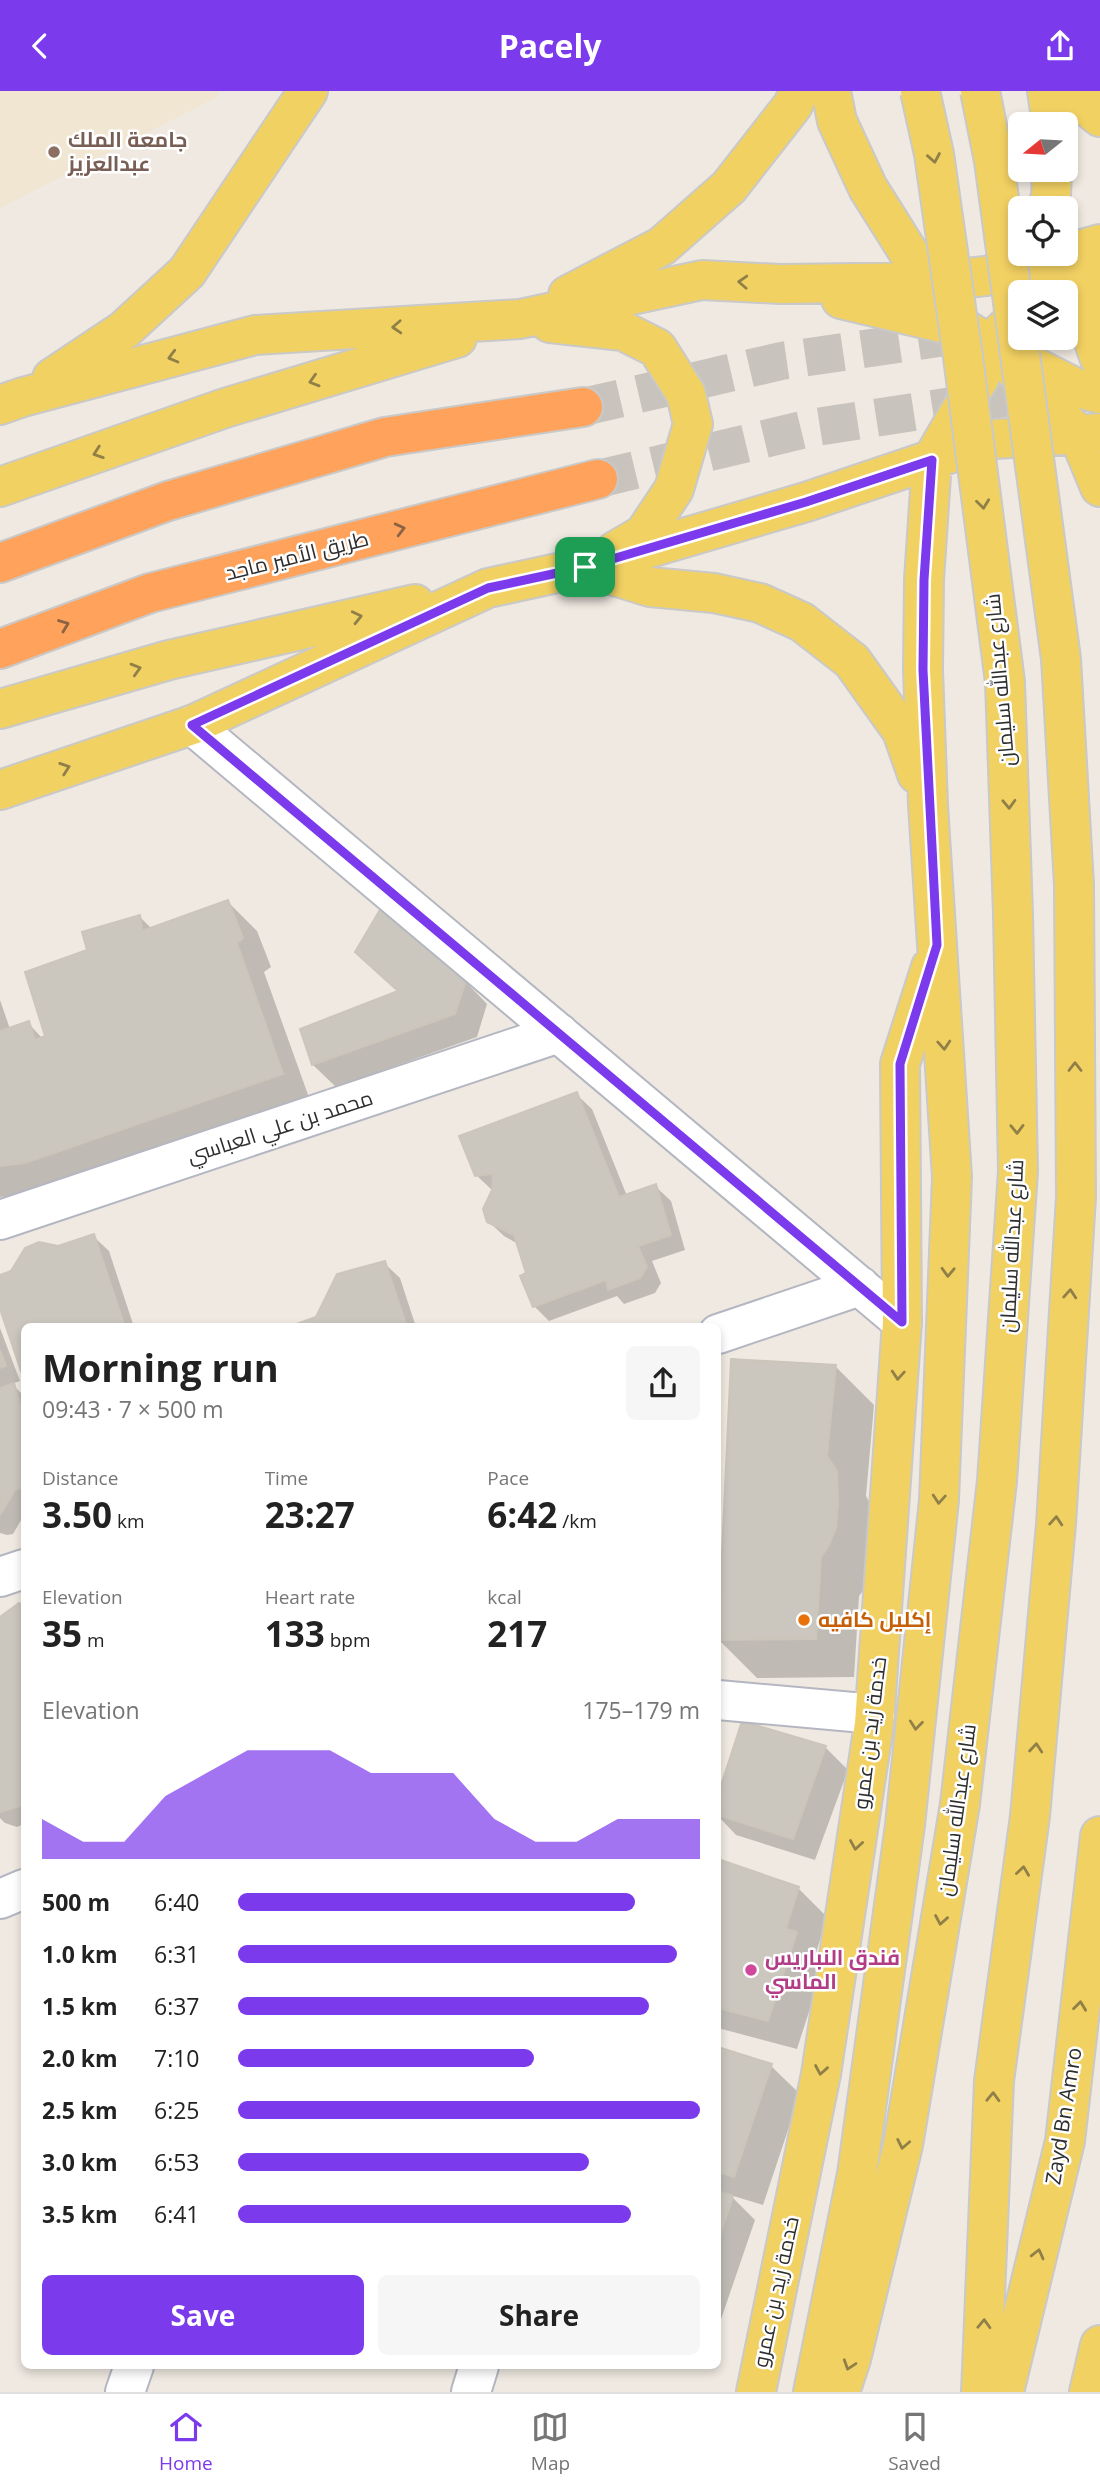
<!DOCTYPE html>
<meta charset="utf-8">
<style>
:root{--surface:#fff;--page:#f6f6f6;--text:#222;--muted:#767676;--line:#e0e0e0;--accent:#7c3aed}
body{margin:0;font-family:"Open Sans",Cairo,sans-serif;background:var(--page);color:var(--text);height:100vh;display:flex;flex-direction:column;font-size:26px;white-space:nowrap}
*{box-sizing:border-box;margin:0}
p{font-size:23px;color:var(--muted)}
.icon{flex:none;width:38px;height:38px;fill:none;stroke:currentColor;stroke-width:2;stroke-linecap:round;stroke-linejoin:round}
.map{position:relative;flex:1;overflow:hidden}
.sheet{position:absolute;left:21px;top:1232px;width:700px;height:1046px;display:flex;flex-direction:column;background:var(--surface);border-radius:10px;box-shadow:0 4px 10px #0003}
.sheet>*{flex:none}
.needle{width:46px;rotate:252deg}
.tools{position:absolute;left:1008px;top:21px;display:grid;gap:14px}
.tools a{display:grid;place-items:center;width:70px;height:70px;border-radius:10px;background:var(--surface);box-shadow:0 4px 10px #0003;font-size:35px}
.pin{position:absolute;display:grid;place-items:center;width:60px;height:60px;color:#fff;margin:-30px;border-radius:14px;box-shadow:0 4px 10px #0006}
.round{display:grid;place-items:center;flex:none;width:74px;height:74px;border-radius:10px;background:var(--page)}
.summary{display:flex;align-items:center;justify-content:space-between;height:119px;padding:0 21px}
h1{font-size:38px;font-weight:700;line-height:52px}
.metrics{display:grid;grid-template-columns:repeat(3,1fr);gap:10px;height:119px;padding:7px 21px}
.metrics div{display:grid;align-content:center}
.metrics b{font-size:35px;font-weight:700}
.metrics small{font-size:19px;font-weight:400}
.metrics p{font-size:19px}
.chart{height:196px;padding:14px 21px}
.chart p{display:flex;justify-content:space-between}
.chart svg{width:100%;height:126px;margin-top:7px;fill:var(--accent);opacity:.7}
.action{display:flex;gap:14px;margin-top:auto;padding:14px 21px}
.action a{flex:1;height:80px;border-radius:10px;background:var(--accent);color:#fff;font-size:28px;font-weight:700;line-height:80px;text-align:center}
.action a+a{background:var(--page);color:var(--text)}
ul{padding:0 21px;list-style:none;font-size:23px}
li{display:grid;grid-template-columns:112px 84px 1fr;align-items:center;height:52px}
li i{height:18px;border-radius:9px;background:var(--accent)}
header{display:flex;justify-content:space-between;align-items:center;height:91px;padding:0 21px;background:var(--accent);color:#fff;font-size:32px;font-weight:700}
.dock{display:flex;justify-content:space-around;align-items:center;height:98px;border-top:2px solid var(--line);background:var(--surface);font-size:19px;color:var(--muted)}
.dock a{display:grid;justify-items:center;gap:4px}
.dock .active{color:var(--accent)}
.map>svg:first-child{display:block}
.education{fill:#f0e6d1}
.shadow{fill:#0003}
.building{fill:#cbc7bf;stroke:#cbc5ba;stroke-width:2}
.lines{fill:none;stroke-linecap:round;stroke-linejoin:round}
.highway-tunnel{stroke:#c8c4bd;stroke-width:38;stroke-dasharray:38 19;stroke-linecap:butt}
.minor-casing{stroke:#b4b7c1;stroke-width:42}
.major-casing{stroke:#c9c9c9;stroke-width:42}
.highway-casing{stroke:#c9c9c9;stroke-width:42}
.minor{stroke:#fff;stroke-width:38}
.major{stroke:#f2d163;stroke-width:38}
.highway{stroke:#ffa35c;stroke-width:38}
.major-bridge-casing{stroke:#c9c9c9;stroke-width:42;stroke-linecap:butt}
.major-bridge{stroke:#f2d163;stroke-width:38}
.oneway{stroke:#908048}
.oneway2{stroke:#8c6343}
.route-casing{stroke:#fff;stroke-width:14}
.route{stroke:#7c3aed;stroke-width:9}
.education-dot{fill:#8d6e63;stroke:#fff;stroke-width:2.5}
.food-dot{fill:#e8710a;stroke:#fff;stroke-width:2.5}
.hotel-dot{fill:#d1479c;stroke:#fff;stroke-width:2.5}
.labels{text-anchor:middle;stroke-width:5;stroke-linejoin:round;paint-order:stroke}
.education-label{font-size:21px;font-weight:bold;fill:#785e54;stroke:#fff;text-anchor:start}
.street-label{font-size:21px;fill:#2e2e2e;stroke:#fff}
.food-label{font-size:21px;font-weight:bold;fill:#c56008;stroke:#fff;text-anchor:start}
.hotel-label{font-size:21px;font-weight:bold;fill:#b23c85;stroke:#fff;text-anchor:start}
</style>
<header><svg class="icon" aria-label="back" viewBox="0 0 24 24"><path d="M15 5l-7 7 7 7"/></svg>Pacely<svg class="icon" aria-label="share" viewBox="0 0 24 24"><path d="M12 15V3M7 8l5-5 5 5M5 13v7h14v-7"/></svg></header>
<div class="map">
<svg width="1100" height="2301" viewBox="0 0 1100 2301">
<rect width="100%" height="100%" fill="#efe9e1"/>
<path class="education" d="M0,0H220L217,6L0,117Z"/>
<path class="shadow" d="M228,811L257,840L271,876L264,881L311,1012L54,1100L0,1106V909L10,938L28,932L43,948L47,946L89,860L140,826L153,839Z
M465,890L487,913L477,946L336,996L313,974Z
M576,1003L592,1018L627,1105L655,1095L671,1110L685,1159L652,1170L661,1192L655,1202L624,1213L617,1205L549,1230L534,1215L529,1183L518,1153L504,1145L488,1130L492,1099L476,1084Z
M93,1145L109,1160L134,1236H24V1281L0,1213V1186L59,1157Z
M384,1172L400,1187L416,1236H293L318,1228Z
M0,1237L20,1290L12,1293L24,1305V1424L13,1443L7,1444L0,1442Z
M733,1270L835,1275L874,1314L866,1405L875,1421L867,1495L859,1505L854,1586L757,1587L718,1548Z
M19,1514L24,1517V1733L17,1736L5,1732L0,1727V1528Z
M743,1632L825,1656L848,1679L815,1769L736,1744L718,1725V1709Z
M718,1770L798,1797L827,1826L816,1862L825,1871L797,1958L718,1937Z
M718,1958L771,1975L800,2003L763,2114L730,2104L755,2129L718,2237Z"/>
<path class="building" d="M228,809L243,847L237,852L283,983L25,1072L0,1075V940L29,930L35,949L45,945L25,881L87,859L82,841L140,824L142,840Z
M384,812L466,889L455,923L312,974L300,938L398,900L355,861Z
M577,1001L619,1106L656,1093L671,1144L638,1155L647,1176L640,1187L608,1199L606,1189L533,1216L520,1185L526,1182L514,1144L487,1131L483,1118L492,1099L493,1083L475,1085L459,1045Z
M94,1143L125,1236H24V1278L21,1280L0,1218V1184L11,1180L25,1157L39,1151L58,1155Z
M385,1170L407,1236H288L316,1226L337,1183Z
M0,1259L6,1275L0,1277Z
M731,1268L836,1274L827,1365L837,1380L838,1411L836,1437L828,1456L821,1466L816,1548L718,1549Z
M14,1292L24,1326V1396L15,1399L0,1424V1297Z
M19,1512L24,1515V1714L0,1721V1526Z
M742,1630L826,1655L793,1748L718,1724V1704Z
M718,1768L799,1796L786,1838L797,1841L768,1930L718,1917Z
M718,1956L772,1973L734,2086L718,2081Z
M718,2100L733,2105L718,2151Z"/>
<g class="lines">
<path class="highway-tunnel" d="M583,316L781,270L980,241
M598,388L810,337L1056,299"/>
<defs>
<path id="minor" d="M192,634L902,1231
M0,1129L559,942
M718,1243L860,1195
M0,1486L24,1478
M718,1609L875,1623
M0,1808L24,1798
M125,2301L134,2275
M471,2301L479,2275"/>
<path id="major" d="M831,0L837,30L868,97L927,191L944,208
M1047,0L1052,33
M1078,0L1089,17L1100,26
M1047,117L1051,106L1052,79
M1100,199C1084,221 1091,245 1100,268
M1042,201L1058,186L1092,170
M568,204L662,155L729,96L793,14L799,0
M841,208L963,237L989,253L1078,343L1100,396
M550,232L623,240L657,257L686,303L693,333L674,398L644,443L615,460
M995,256L1074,296L1100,303
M52,287L124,239L187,181L308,0
M0,314L23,306L255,244L520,228L702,189L780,193L927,191L986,185L1100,153
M0,396L225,317L457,247
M585,476L650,496L714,502L760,512L802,531L852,570L902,640L917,683
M0,618L169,569L415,513
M0,699L192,634L488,497L585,476L806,411L993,348L1100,342
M756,2301L821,1983L874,1633L902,1231L900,973L931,876
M813,2301L857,2083L905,1734L939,1409L952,1086L928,714L923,579L924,489L932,369L980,286L989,253L1020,223
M840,2301L851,2268L903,2054L960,1713
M981,2301L994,1990L1030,1725
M1004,2301L1065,2050L1100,1745
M1089,2301L1100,2254"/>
<path id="highway" d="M0,472L168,410L385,346L583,316
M0,558L150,502L598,388"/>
</defs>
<use href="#minor" class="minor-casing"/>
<use href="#major" class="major-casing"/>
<use href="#highway" class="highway-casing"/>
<use href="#minor" class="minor"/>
<use href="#major" class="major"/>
<use href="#highway" class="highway"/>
<defs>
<path id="major-bridge" d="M920,0L934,63L963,266L1005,591L1013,823L1018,1080L997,1390L960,1713
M980,0L994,70L1061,568L1074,794L1076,1106L1056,1433L1030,1725"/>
</defs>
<use href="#major-bridge" class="major-bridge-casing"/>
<use href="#major-bridge" class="major-bridge"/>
</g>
<defs><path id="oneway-chevron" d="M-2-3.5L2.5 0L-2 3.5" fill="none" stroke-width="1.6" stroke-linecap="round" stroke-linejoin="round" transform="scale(1.75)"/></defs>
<g class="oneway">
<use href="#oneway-chevron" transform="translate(934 67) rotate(80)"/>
<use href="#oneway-chevron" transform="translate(743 191) rotate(-177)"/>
<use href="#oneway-chevron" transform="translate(397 236) rotate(177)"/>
<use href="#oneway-chevron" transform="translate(173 266) rotate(165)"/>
<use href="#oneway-chevron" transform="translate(314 290) rotate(163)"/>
<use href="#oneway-chevron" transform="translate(98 362) rotate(161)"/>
<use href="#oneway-chevron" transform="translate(983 413) rotate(83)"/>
<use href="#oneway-chevron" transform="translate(357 526) rotate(-13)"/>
<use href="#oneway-chevron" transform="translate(136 578) rotate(-16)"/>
<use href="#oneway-chevron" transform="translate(65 677) rotate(-19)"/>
<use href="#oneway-chevron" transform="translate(1009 713) rotate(88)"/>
<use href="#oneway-chevron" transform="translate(944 954) rotate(86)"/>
<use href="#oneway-chevron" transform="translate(1075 976) rotate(-90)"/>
<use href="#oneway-chevron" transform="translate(1017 1038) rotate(89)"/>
<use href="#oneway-chevron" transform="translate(948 1181) rotate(92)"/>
<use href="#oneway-chevron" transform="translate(1070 1203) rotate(-86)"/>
<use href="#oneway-chevron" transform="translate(898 1284) rotate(94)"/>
<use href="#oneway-chevron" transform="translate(939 1408) rotate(94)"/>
<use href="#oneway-chevron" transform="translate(1056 1430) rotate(-86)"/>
<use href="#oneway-chevron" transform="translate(916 1634) rotate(96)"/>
<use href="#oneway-chevron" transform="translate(1036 1657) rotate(-85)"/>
<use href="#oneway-chevron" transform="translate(856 1754) rotate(99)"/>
<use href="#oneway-chevron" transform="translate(1023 1780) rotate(-82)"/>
<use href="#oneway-chevron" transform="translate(941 1829) rotate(100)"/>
<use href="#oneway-chevron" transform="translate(1080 1915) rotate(-83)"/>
<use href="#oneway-chevron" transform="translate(821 1979) rotate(100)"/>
<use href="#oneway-chevron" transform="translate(993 2006) rotate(-88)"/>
<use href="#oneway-chevron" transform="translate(903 2053) rotate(101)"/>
<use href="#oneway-chevron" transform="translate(1038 2163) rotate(-76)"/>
<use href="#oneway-chevron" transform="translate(984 2233) rotate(-88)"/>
<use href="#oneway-chevron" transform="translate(849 2274) rotate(108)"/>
</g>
<g class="oneway2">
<use href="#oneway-chevron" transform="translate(400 438) rotate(-14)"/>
<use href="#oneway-chevron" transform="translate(64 534) rotate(-21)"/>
</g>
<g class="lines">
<defs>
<path id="route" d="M932,369L924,489L923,579L937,854L900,973L902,1231L192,634L488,497L585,476L806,411Z"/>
</defs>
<use href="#route" class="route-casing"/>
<use href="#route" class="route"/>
</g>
<circle class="education-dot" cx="54" cy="61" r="7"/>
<circle class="food-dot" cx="804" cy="1529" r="7"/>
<circle class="hotel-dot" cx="751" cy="1879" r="7"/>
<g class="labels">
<g class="education-label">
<text x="68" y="56">جامعة الملك<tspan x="68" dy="24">عبدالعزيز</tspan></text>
</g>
<g class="street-label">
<text transform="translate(297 465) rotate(-14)" y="7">طريق الأمير ماجد</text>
<text transform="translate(1000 589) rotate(-95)" y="7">شارع عبدالله سليمان</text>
<text transform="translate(280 1036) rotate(-18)" y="7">محمد بن علي العباسي</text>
<text transform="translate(1012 1155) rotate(-87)" y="7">شارع عبدالله سليمان</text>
<text transform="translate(870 1642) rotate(-83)" y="7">خدمة زيد بن عمرو</text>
<text transform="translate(957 1719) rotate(-82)" y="7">شارع عبدالله سليمان</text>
<text transform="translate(1064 2025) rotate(-81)" y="7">Zayd Bn Amro</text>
<text transform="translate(776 2201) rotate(-78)" y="7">خدمة زيد بن عمرو</text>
</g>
<g class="food-label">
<text x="818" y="1536">إكليل كافيه</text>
</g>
<g class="hotel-label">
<text x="765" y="1874">فندق النباريس<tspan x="765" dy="24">الماسي</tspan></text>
</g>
</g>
</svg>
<div class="tools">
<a><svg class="needle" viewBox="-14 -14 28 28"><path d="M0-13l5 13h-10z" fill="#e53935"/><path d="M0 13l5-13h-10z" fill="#767676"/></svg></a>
<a><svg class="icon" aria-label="locate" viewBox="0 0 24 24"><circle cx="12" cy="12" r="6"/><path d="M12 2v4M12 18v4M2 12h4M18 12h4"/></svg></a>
<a><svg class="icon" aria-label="layers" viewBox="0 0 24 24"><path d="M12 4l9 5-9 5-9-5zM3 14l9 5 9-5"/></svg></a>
</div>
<div class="pin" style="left:585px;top:476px;background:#1e9e55"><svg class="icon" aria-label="arrive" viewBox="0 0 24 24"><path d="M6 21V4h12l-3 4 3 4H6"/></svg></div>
<section class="sheet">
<div class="summary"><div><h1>Morning run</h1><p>09:43 · 7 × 500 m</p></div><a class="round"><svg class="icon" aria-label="share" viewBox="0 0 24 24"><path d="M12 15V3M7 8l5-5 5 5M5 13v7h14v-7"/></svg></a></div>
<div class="metrics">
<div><p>Distance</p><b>3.50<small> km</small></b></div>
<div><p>Time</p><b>23:27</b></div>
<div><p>Pace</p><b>6:42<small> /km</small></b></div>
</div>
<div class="metrics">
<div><p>Elevation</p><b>35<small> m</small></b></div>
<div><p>Heart rate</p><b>133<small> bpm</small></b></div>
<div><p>kcal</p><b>217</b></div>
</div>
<div class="chart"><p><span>Elevation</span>175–179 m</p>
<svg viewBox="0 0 160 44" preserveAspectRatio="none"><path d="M0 44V30L10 38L20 38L30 22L40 14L50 6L60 6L70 6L80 14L90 14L100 14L110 30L120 38L130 38L140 30L150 30L160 30V44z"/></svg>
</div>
<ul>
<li><b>500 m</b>6:40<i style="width:86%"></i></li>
<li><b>1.0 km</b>6:31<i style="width:95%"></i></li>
<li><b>1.5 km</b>6:37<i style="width:89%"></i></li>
<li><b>2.0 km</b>7:10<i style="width:64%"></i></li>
<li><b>2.5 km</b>6:25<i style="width:100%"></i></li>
<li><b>3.0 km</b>6:53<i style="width:76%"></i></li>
<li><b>3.5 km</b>6:41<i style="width:85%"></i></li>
</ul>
<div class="action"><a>Save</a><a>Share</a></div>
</section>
</div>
<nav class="dock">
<a class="active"><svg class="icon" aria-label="home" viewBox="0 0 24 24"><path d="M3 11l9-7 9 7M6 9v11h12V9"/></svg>Home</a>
<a><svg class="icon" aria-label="map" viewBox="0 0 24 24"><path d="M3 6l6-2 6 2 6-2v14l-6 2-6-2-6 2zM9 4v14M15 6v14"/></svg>Map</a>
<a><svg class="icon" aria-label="saved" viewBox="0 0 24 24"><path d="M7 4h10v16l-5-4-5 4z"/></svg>Saved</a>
</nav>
